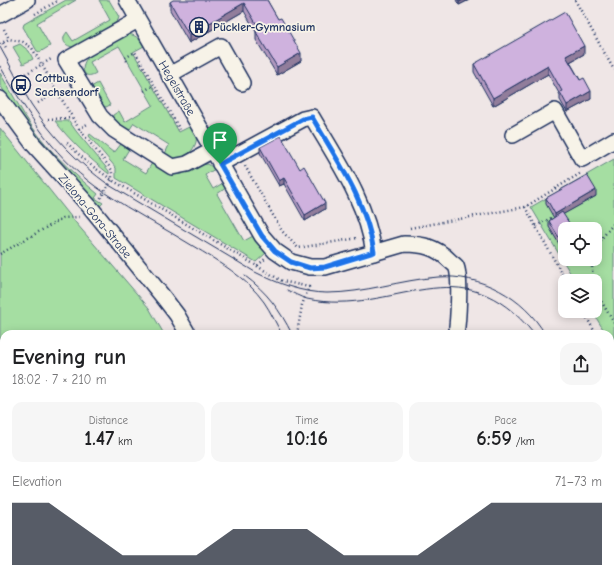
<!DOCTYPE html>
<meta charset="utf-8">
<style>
:root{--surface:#fff;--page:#f6f6f6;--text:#202124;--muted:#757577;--accent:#111827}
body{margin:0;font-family:"Comic Neue",sans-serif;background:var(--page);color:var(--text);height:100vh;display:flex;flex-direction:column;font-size:15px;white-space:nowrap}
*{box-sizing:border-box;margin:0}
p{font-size:13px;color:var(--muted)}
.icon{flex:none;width:22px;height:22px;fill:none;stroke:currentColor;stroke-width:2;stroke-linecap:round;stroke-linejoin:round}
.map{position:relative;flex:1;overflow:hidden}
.side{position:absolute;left:0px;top:330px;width:614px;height:256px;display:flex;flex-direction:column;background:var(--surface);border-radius:12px 12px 0 0;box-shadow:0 2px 10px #0003}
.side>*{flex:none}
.tools{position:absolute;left:558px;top:222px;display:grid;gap:8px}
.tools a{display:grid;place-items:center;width:44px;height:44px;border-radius:8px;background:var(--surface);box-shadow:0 2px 10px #0003;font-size:20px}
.pin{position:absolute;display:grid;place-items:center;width:34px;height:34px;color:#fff;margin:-41px -17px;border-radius:50% 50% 50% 0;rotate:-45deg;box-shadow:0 0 4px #0007}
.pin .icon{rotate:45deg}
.round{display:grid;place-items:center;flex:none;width:42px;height:42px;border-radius:12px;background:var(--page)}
.overview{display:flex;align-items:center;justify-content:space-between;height:68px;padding:0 12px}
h1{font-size:22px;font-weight:700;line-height:30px}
.figures{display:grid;grid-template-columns:repeat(3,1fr);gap:6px;height:68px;padding:4px 12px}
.figures div{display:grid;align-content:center;border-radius:10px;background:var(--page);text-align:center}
.figures b{font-size:20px;font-weight:700}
.figures small{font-size:11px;font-weight:400}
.figures p{font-size:11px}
.chart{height:112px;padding:8px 12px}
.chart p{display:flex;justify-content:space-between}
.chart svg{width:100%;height:72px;margin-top:4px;fill:var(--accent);opacity:.7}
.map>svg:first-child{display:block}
.green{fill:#a5dea2;stroke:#608680;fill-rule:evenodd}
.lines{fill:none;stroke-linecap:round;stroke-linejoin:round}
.minor-casing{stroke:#1b2f5e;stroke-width:18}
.highway-casing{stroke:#1b2f5e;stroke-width:25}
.path{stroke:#1b2f5e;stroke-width:2.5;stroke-dasharray:1 3;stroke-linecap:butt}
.minor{stroke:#f7f3e8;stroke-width:15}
.highway{stroke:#f7f3e8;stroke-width:22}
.tram{stroke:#1b2f5e;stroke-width:1}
.wall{fill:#b299bf;stroke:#1b2f5e}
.shaded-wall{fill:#917d9b;stroke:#1b2f5e}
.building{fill:#cfb2de;stroke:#1b2f5e}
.route-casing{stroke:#fff;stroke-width:8}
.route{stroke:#1a73e8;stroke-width:5}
.labels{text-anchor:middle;stroke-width:3.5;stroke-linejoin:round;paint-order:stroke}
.poi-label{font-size:12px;font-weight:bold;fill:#1b2f5e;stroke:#f7f3e8;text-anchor:start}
.street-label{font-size:12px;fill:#1b2f5e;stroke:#f7f3e8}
</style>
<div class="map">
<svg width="614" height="586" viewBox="0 0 614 586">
<rect width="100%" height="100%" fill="#efe6e6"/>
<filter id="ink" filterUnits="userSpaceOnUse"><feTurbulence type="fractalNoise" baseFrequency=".025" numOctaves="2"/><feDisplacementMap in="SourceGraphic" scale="8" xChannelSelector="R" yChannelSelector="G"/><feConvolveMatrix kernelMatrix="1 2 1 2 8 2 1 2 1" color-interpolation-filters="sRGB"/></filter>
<g filter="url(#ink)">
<path class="green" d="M66,0H76L37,23L50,46L40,52L37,51L23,27L24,24Z
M99,0H109L119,17L118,20L115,23L75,47C65,47 60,40 67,32L73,41L110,20Z
M125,34C135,34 139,38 144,46L133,52L179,132L191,126C192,129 195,132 196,135C199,147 185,161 173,159C170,159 166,157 164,156L169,145L134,123L128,132L112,119L113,115L119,111L125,122L153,105L119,46L90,62L96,73C81,82 80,64 89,56Z
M20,44L29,51L33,59L23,64L13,47Z
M0,73C11,91 21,111 33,128C52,154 74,174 98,194L95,198L103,203L98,208L39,140L14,107L0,85Z
M98,83L110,105L106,107L100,106L91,87Z
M55,121H69L76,131L109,171V174C89,158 71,142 55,121Z
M0,128L76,223L149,308L164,334H4V582H310L312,586H0Z
M90,134L114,153L121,144L129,149L123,159L146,173L152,163L172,174H180L199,165L208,164L215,169L205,175L213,189L223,183L226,188L217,194L244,241L253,236L266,253L256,262L116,178V168L89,136Z
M614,159V348L610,341V334H606L592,311H595V281H575L531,207ZM556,222L569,229H595V259H565V244Z
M614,554V586H549L557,582H610V556Z"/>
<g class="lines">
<defs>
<path id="minor" d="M127,0L262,236L275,251L291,262L310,267H325L404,244C423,244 436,247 449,260C451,262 454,264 456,266C461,276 458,322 456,334
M0,15L27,0
M138,20L66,60L100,116L114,130L172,167L187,164L213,150
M169,75L221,46L242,83
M0,99L33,144L91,208L164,298L177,315L188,334
M513,135L555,111L582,159L614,140
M220,164L303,119L312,117C337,160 367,202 374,253
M326,582L328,586"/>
<path id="highway" d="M610,493L614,491
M610,524L614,522
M420,586L428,582
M484,586L492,582"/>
</defs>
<use href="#minor" class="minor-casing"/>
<use href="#highway" class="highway-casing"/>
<path class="path" d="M575,0L614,70
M35,14L59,0
M4,29L9,39
M3,43L7,49
M0,44L9,39L23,42L32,48L79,129L112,170V180L100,199
M127,61L125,58L135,52L180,130
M22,76L53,58
M144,91L154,85
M38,103L57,92
M48,119L72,118
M79,129L89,123
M67,143L88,163L112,180L257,266L265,259
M245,166L282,231L298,248L358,238
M525,207L566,281
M536,226L551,218
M410,228L525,207L581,173
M595,251L597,244L614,223
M0,254L63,218L80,217
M593,259L592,268L593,281
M257,266L282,281L309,287L302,305L297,334
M595,287L597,294L614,323
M583,311L596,334
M610,359L614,366"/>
<use href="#minor" class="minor"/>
<use href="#highway" class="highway"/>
<path class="tram" d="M0,47C11,66 20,86 31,104C52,136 78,163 109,185L255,272C277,283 302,293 327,293C365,293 400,280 438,277C480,274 524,297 545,334
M0,66C29,116 55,160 105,193C133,212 164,228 193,246C218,261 247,278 264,302C271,312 276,324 282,334
M245,276C267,292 280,310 292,334
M287,290C293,293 300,297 307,299C395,318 460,242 534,334"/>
</g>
<path class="wall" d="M267,0L301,61L277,75L256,40V32L244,11L189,43L170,10V2Z
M456,0H469L459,5Z
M584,54L570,62L591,99L567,112L560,100V95L548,74L493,106L474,72V64Z
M260,147L300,169L325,209L305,221L284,184L279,186L260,153Z
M596,196L563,214L565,229V244L561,247L549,227V221L554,218L546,204V198Z"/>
<path class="shaded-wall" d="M463,0H469L459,5V2Z
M244,3V11L189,43V35Z
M584,46V54L566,64V56Z
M301,53V61L277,75V67Z
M548,66V74L493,106V98Z
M591,91V99L567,112V105Z
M284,178V184L279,186V181Z
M596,190V196L555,219V214Z
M325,203V209L305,221V215Z
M565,238V244L561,247V241Z"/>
<path class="building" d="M173,0H267L278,19L281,18L301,53L277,67L256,32L260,30L244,3L189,35L170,2Z
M458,0H463L459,2Z
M565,12L584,46L566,56L580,80L584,78L591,91L567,105L560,92L562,91L548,66L493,98L474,64Z
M281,136L300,169L304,166L325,203L305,215L284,178L279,181L260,147Z
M587,175L596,190L555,214L546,198Z
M562,212L573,229H565V238L561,241L549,221Z"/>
</g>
<g class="lines" filter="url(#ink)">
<defs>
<path id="route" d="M312,117C337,160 367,202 374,252L325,267L310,268L291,262L275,251L262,236L220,164L303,119Z"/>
</defs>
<use href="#route" class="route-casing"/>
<use href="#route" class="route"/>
</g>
<defs>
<symbol id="building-ring" viewBox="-11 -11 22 22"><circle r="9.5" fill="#f7f3e8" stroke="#1b2f5e" stroke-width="1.5"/><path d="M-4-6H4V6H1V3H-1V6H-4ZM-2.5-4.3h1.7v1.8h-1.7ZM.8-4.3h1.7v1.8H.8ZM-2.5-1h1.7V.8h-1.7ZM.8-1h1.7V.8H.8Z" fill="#1b2f5e"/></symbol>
<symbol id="bus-ring" viewBox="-11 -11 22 22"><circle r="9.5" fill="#f7f3e8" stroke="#1b2f5e" stroke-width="1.5"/><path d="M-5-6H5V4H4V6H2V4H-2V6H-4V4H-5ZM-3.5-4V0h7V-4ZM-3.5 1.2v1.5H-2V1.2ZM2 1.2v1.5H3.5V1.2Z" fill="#1b2f5e"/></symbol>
</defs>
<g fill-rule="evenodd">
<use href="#building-ring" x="188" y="16" width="22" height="22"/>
<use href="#bus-ring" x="10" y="74" width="22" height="22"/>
</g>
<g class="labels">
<g class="poi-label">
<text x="213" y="31">Pückler-Gymnasium</text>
<text x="35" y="82">Cottbus,<tspan x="35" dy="14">Sachsendorf</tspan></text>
</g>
<g class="street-label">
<text transform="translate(177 88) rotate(60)" y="4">Hegelstraße</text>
<text transform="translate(95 216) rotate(50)" y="4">Zielona-Gora-Straße</text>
</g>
</g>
</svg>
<div class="tools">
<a><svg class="icon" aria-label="locate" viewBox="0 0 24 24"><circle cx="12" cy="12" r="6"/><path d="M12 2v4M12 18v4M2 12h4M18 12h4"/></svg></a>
<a><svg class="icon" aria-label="layers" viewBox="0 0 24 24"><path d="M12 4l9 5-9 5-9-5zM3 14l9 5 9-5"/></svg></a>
</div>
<div class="pin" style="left:220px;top:164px;background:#1e9e55"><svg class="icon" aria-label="arrive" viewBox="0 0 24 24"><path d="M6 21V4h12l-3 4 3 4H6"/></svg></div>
<section class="side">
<div class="overview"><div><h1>Evening run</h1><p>18:02 · 7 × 210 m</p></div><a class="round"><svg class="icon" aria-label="share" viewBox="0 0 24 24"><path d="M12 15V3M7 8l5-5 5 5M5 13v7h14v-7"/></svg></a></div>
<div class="figures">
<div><p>Distance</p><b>1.47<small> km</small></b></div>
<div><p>Time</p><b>10:16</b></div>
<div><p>Pace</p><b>6:59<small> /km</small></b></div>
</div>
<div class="chart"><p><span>Elevation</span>71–73 m</p>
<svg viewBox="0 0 160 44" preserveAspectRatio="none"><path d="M0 44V6L10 6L20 22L30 38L40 38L50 38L60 22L70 22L80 22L90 38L100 38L110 38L120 22L130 6L140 6L150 6L160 6V44z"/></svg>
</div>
</section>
</div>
